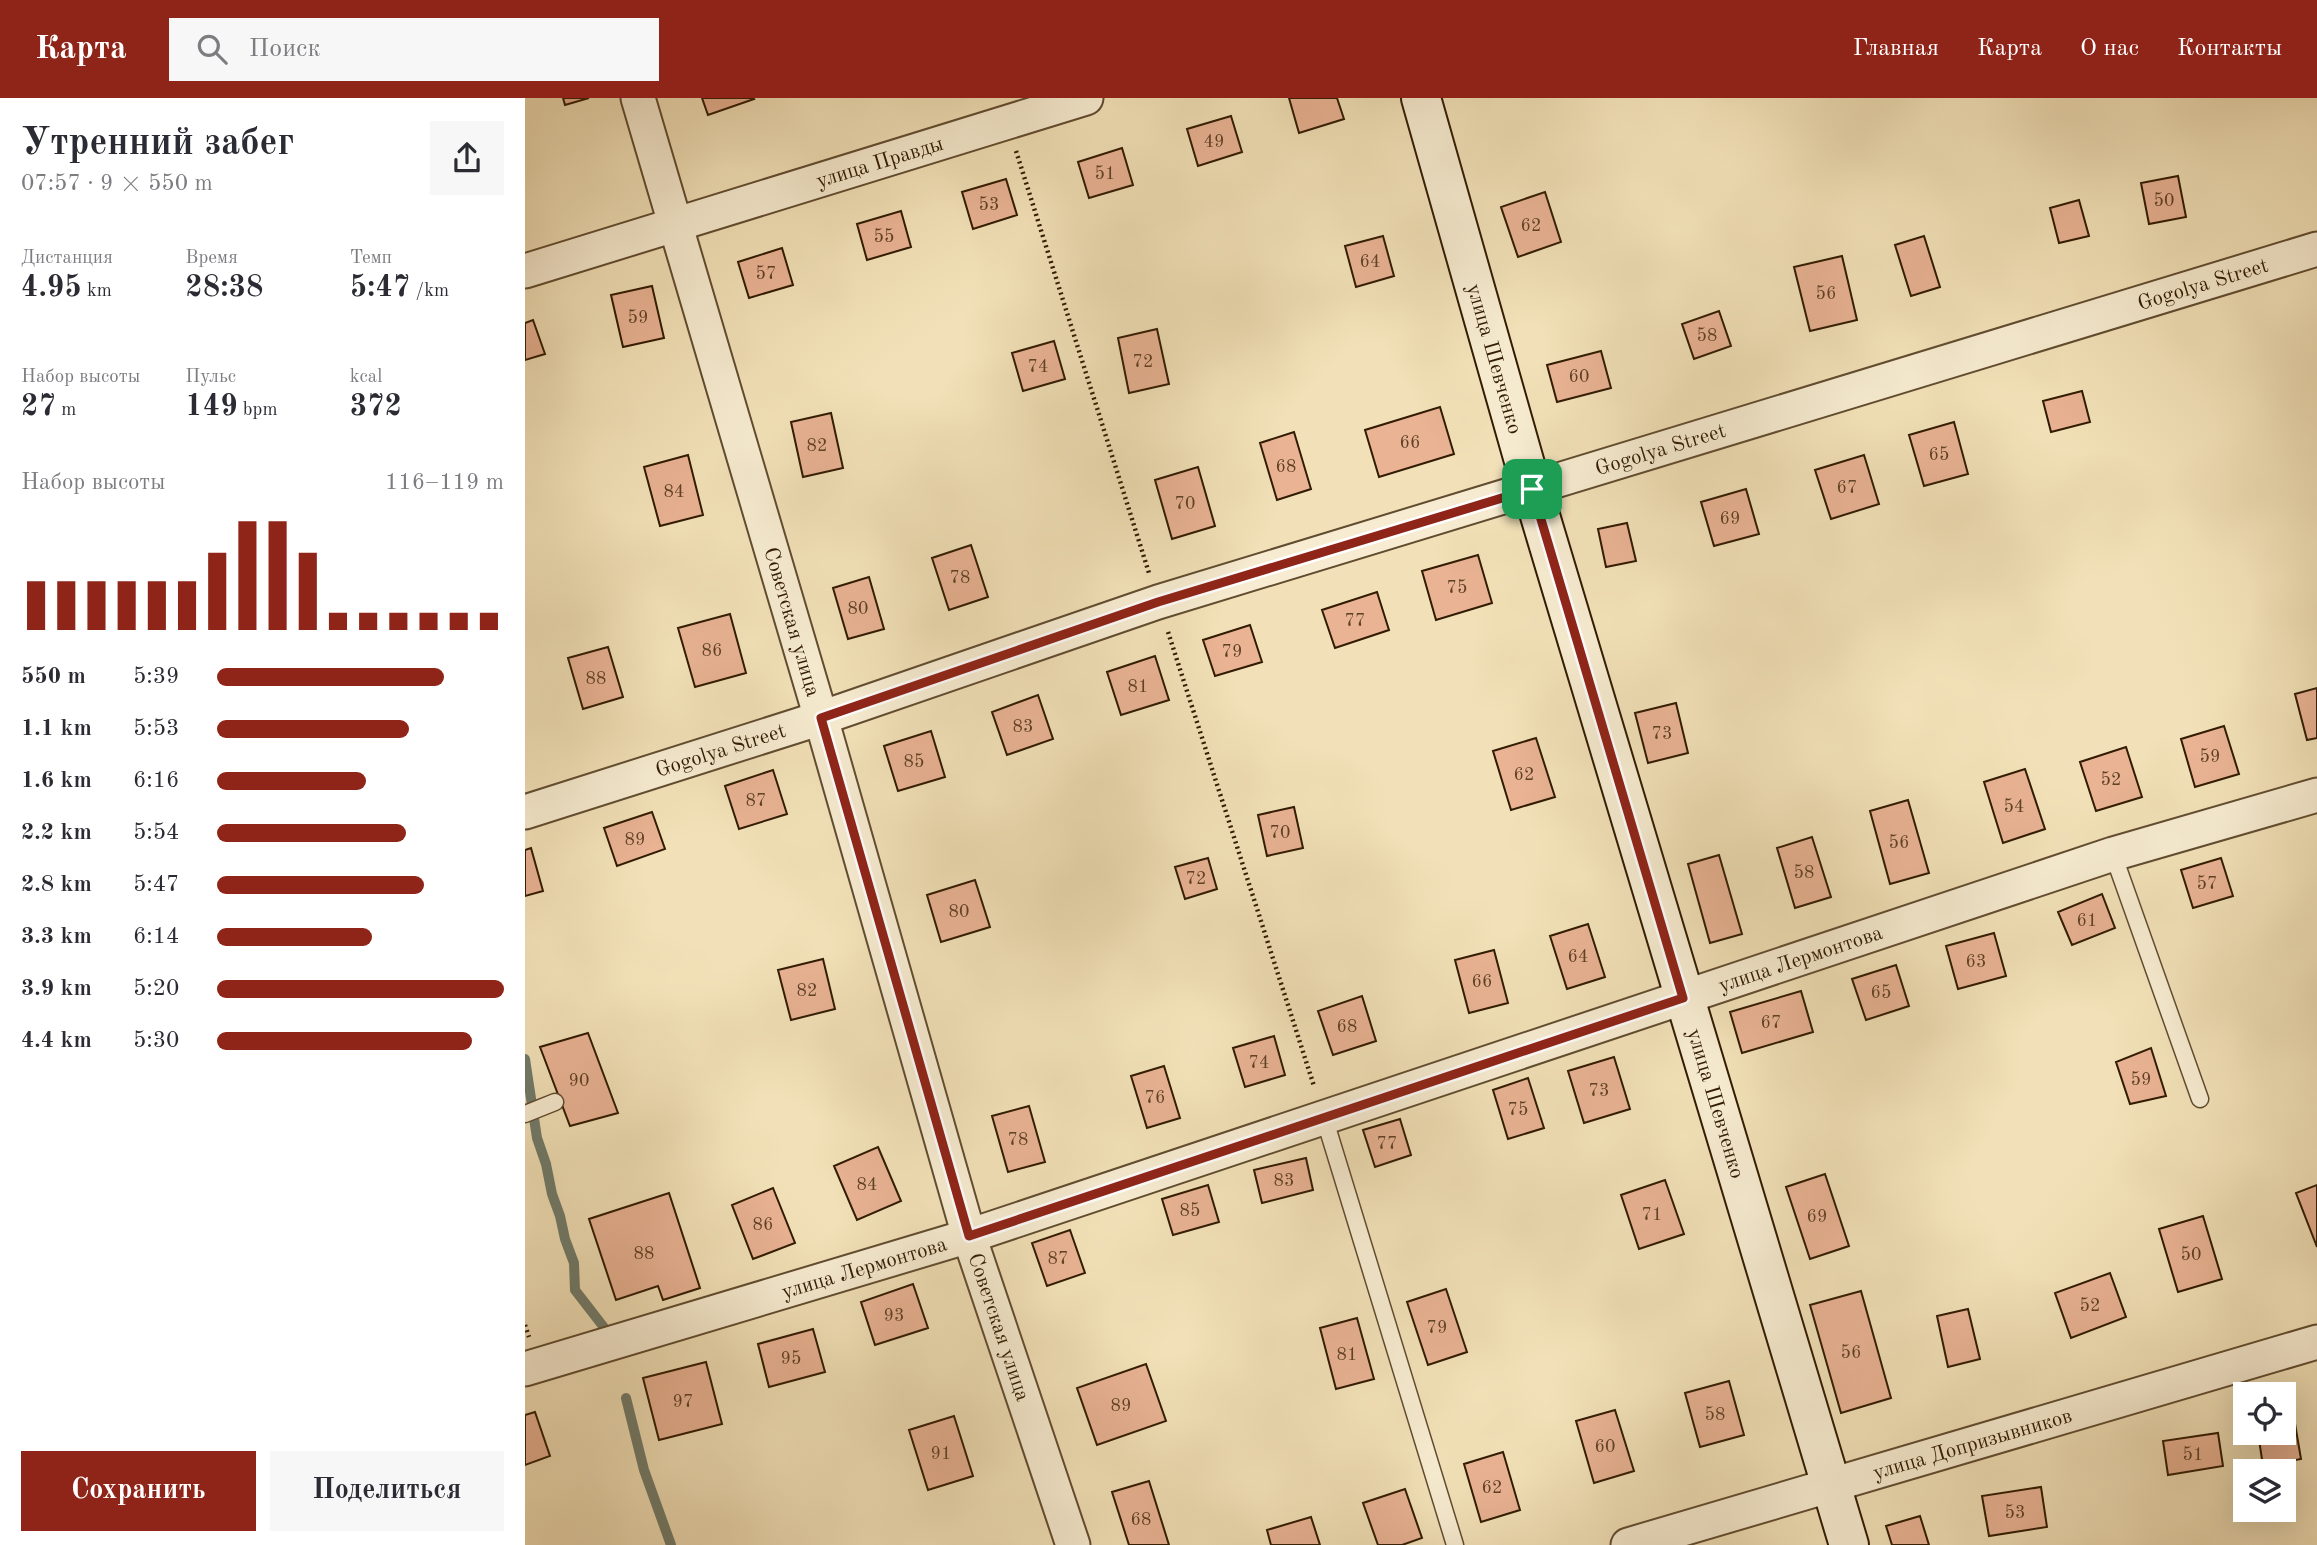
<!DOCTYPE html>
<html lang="ru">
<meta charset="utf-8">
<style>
:root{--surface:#fff;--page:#f7f7f7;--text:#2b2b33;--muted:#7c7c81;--accent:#8f2418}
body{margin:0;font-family:"Old Standard TT",serif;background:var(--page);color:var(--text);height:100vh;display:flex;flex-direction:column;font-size:26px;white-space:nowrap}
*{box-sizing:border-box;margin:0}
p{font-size:23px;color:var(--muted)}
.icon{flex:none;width:38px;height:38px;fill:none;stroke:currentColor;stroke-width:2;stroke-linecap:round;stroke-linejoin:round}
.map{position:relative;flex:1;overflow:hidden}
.sheet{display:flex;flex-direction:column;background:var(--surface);width:525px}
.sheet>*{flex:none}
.fabs{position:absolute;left:1708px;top:1284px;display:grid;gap:14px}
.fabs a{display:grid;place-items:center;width:63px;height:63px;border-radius:0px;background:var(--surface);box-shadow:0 7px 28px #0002;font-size:35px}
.pin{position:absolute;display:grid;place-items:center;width:60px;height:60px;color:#fff;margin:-30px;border-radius:14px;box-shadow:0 4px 10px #0006}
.round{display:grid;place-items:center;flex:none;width:74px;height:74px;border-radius:0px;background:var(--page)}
.head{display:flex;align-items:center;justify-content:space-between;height:119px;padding:0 21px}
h1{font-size:38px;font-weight:700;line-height:52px}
.metrics{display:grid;grid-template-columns:repeat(3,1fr);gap:10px;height:119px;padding:7px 21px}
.metrics div{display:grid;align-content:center}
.metrics b{font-size:30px;font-weight:700}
.metrics small{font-size:19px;font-weight:400}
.metrics p{font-size:19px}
.chart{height:196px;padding:14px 21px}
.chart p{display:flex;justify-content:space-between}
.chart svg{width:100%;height:126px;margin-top:7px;stroke:var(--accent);stroke-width:6}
.button{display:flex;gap:14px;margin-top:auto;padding:14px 21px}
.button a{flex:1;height:80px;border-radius:0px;background:var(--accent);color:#fff;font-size:28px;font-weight:700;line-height:80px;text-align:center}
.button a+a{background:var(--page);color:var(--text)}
ul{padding:0 21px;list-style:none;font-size:23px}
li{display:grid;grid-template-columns:112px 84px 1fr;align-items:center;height:52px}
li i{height:18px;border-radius:9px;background:var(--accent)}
header{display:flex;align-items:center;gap:42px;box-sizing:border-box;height:98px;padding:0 35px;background:var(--accent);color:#fff}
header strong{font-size:33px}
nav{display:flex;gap:38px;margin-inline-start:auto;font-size:24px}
.search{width:490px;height:63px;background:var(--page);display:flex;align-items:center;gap:18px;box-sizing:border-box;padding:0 24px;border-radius:0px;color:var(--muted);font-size:26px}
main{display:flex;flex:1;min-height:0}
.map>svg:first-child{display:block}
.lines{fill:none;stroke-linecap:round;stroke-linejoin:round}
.stream{stroke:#717c6c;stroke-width:10}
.building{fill:#e9b394;stroke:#311b02;stroke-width:2}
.lane-casing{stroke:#614c30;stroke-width:19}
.street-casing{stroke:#614c30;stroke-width:37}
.secondary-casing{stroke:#311b02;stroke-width:42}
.path{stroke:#311b02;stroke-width:4.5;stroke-dasharray:2 3.5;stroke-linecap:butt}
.lane{stroke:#f7ecd1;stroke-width:16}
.street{stroke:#f7ecd1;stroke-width:33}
.secondary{stroke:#f7ecd1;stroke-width:38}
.route-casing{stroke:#fff;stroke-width:14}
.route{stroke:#8f2418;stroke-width:9}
.labels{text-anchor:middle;stroke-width:6;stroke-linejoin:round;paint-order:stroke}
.number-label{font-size:18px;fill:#5f4126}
.street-label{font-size:21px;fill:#311b02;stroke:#f7ecd1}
</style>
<header>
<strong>Карта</strong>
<div class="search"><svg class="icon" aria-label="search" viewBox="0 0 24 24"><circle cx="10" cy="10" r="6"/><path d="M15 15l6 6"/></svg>Поиск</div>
<nav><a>Главная</a><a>Карта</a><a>О нас</a><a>Контакты</a></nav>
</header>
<main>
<section class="sheet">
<div class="head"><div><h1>Утренний забег</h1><p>07:57 · 9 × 550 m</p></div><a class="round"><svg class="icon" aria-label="share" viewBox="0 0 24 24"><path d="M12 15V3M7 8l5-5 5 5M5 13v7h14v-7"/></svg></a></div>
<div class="metrics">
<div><p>Дистанция</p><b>4.95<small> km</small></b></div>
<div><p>Время</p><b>28:38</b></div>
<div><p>Темп</p><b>5:47<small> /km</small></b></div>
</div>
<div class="metrics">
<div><p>Набор высоты</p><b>27<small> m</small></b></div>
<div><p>Пульс</p><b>149<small> bpm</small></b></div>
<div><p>kcal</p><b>372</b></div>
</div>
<div class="chart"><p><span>Набор высоты</span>116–119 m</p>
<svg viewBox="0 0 160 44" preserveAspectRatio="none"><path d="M5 44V27M15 44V27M25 44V27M35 44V27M45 44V27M55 44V27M65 44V17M75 44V6M85 44V6M95 44V17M105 44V38M115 44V38M125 44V38M135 44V38M145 44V38M155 44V38"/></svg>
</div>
<ul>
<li><b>550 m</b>5:39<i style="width:79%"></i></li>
<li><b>1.1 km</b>5:53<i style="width:67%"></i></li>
<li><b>1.6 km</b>6:16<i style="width:52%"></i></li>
<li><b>2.2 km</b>5:54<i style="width:66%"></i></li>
<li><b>2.8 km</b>5:47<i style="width:72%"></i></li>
<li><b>3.3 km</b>6:14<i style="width:54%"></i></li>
<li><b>3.9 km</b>5:20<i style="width:100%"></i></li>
<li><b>4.4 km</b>5:30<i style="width:89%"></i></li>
</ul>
<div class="button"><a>Сохранить</a><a>Поделиться</a></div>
</section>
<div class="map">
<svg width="1792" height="1447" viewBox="0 0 1792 1447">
<rect width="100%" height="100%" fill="#f2e1b8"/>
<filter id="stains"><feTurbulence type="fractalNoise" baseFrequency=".00286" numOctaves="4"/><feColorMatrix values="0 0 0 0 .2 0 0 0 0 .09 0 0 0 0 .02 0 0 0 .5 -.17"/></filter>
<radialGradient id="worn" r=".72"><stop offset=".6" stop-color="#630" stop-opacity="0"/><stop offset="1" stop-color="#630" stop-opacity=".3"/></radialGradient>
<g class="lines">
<path class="stream" d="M0,961L12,1040L21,1066L27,1096L35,1118L40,1141L49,1165L50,1192L81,1232
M101,1300L119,1372L146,1447"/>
</g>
<path class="building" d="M38,0H64L40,7Z
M177,0H228L229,1L183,17Z
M764,0H812L819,21L774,35Z
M706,18L717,54L673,68L662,31Z
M597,50L608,87L564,100L553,64Z
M1653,78L1661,119L1624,126L1616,85Z
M481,81L492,117L448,131L437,94Z
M1020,94L1036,144L993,159L976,109Z
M1554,102L1564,138L1534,145L1525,110Z
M376,113L386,149L342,162L332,126Z
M858,138L869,178L831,189L820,148Z
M1399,138L1415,189L1386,198L1370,147Z
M257,150L268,187L224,200L213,164Z
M1317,158L1332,222L1285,233L1269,169Z
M127,188L139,240L98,249L86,197Z
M1194,213L1206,248L1169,261L1157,226Z
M8,222L20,256L0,262V225Z
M632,231L644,286L604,295L593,240Z
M529,243L540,281L498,293L487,255Z
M1076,253L1086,290L1032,304L1022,267Z
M1557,293L1565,324L1526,334L1518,303Z
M915,309L929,356L854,379L840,332Z
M306,315L318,370L278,379L266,324Z
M1429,324L1443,376L1399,388L1384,337Z
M769,334L786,391L752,402L735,345Z
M163,357L178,417L135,428L119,369Z
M1339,357L1354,406L1306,421L1290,372Z
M673,369L690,428L647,441L630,382Z
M1221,391L1234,436L1189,448L1176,404Z
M1102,425L1111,463L1081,469L1073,431Z
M446,447L463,499L424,512L407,460Z
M953,457L967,505L911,522L897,473Z
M344,479L359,531L323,541L308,490Z
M852,494L864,532L810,550L797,512Z
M205,516L221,575L170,589L153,530Z
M725,527L737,564L690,578L678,542Z
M83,549L98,599L58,611L43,560Z
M630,558L644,602L596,617L582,574Z
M1792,590V640L1782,642L1770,596Z
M513,597L528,641L482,657L467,614Z
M1151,605L1163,655L1123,665L1110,615Z
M1699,628L1714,676L1670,689L1656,641Z
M406,633L420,679L373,693L359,648Z
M1011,640L1030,699L986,712L968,653Z
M1601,649L1617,699L1571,713L1555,664Z
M1500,671L1520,731L1478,745L1459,684Z
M248,672L262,716L214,731L200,688Z
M1383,702L1404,775L1365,786L1345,713Z
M769,709L778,750L742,758L733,717Z
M127,714L140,751L92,768L79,730Z
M1287,739L1306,799L1270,810L1252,750Z
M6,750L18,793L0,798V752Z
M1194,757L1217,836L1185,845L1163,766Z
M683,760L692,791L660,801L650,769Z
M1696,760L1708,798L1668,810L1656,772Z
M450,782L465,829L416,844L402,797Z
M1577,796L1590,830L1547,847L1533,814Z
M1063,826L1080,879L1042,891L1025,838Z
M1469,835L1481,878L1433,891L1421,848Z
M969,852L983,905L944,915L930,862Z
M298,861L310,911L266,922L253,872Z
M1371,867L1384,908L1341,922L1327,881Z
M1276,893L1288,934L1217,955L1205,914Z
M837,898L851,943L808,957L793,913Z
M63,935L93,1015L45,1028L15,949Z
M749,938L760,977L720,989L708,950Z
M1626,950L1641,998L1605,1006L1591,964Z
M1089,959L1105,1011L1059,1025L1043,973Z
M639,968L655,1020L622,1030L606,978Z
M1003,980L1019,1030L983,1041L968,992Z
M504,1008L520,1064L483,1074L467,1018Z
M875,1021L886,1057L850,1069L838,1032Z
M353,1049L376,1103L332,1122L309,1068Z
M781,1060L788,1092L737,1105L729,1072Z
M1300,1076L1324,1148L1285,1161L1261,1089Z
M1140,1082L1159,1136L1114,1151L1096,1097Z
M683,1087L694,1124L648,1137L637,1101Z
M1792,1087V1149L1771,1095Z
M248,1090L270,1145L228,1161L207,1107Z
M144,1095L175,1190L138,1202L133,1188L91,1202L64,1121Z
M1678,1118L1697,1181L1653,1194L1634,1131Z
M545,1132L560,1175L522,1188L507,1145Z
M1585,1175L1601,1219L1546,1240L1530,1195Z
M388,1186L403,1230L350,1247L336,1204Z
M921,1191L942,1254L903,1267L882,1204Z
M1336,1193L1366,1300L1316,1315L1285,1207Z
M1443,1211L1455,1261L1423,1269L1412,1218Z
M832,1220L849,1281L811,1291L795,1230Z
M288,1231L300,1274L244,1289L233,1246Z
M181,1264L197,1326L134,1342L118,1280Z
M621,1266L641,1323L572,1347L552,1290Z
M1204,1283L1219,1337L1175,1349L1160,1295Z
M1090,1312L1109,1373L1069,1385L1051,1323Z
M10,1314L25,1358L0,1367V1317Z
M1768,1314L1776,1361L1738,1368L1733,1335H1759V1315Z
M429,1318L448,1378L403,1392L384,1332Z
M1693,1335L1698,1368L1643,1377L1638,1343Z
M978,1354L995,1412L956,1424L939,1366Z
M624,1383L644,1447H604L587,1394Z
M1516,1389L1522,1429L1464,1438L1457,1398Z
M880,1391L897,1440L877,1447H853L838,1405Z
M1395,1418L1404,1447H1367L1361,1428Z
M786,1419L795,1447H746L742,1432Z"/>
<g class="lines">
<defs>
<path id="lane" d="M1588,756L1675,1001
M0,1016L30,1004
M799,1019L930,1447"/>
<g id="street">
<path id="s1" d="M113,0L296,620L444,1138L548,1447"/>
<path id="s2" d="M0,173L561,0"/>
<path id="s3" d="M0,714L296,620L633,504L1792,151"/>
<path id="s4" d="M0,1271L444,1138L1588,756L1792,697"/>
<path id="s5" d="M1103,1447L1792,1244"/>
</g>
<g id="secondary">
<path id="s6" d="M896,0L1007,391L1324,1447"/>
</g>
</defs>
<use href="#lane" class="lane-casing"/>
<use href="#street" class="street-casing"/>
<use href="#secondary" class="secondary-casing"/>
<path class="path" d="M491,53L624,475
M643,534L789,988
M0,1227L4,1239"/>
<use href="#lane" class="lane"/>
<use href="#street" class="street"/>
<use href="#secondary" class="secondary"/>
</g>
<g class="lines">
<defs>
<path id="route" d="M1007,391L1158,900L444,1138L296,620L633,504Z"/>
</defs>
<use href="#route" class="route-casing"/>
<use href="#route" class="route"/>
</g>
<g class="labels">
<g class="number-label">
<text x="689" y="49">49</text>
<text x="580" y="81">51</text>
<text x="1639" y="108">50</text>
<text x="464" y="112">53</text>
<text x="1006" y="133">62</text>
<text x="359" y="144">55</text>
<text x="845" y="169">64</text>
<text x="241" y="181">57</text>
<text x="1301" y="201">56</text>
<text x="113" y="225">59</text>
<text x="1182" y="243">58</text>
<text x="618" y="269">72</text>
<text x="513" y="274">74</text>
<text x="1054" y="284">60</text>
<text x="885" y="350">66</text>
<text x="292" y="353">82</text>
<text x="1414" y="362">65</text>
<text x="761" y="374">68</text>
<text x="1322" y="395">67</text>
<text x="149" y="399">84</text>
<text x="660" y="411">70</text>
<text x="1205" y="426">69</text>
<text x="435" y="485">78</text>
<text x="932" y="495">75</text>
<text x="333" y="516">80</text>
<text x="830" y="528">77</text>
<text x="187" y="558">86</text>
<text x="707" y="559">79</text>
<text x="71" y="586">88</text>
<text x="613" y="594">81</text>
<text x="498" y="634">83</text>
<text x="1137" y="641">73</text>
<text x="1685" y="664">59</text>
<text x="389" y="669">85</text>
<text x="999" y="682">62</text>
<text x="1586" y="687">52</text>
<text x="231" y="708">87</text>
<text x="1489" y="714">54</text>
<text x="755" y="740">70</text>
<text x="110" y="747">89</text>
<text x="1374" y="750">56</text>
<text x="1279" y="780">58</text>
<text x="671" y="786">72</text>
<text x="1682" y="791">57</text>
<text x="434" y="819">80</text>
<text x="1562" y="828">61</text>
<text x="1053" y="864">64</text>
<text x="1451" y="869">63</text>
<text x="957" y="889">66</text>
<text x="282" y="898">82</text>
<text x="1356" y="900">65</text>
<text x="1246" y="930">67</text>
<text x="822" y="934">68</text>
<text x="734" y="970">74</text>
<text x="1616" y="987">59</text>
<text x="54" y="988">90</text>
<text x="1074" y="998">73</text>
<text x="630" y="1005">76</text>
<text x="993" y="1017">75</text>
<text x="493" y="1047">78</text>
<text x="862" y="1051">77</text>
<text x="759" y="1088">83</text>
<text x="342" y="1092">84</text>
<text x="665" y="1118">85</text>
<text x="1127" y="1122">71</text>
<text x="1292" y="1124">69</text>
<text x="238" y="1132">86</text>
<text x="119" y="1161">88</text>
<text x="1666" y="1162">50</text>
<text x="533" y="1166">87</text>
<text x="1565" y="1213">52</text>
<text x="369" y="1223">93</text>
<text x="912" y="1235">79</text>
<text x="1326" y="1260">56</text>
<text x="822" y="1262">81</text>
<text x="266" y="1266">95</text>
<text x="158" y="1309">97</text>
<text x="596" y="1313">89</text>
<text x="1190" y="1322">58</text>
<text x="1080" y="1354">60</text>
<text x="416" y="1361">91</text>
<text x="1668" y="1362">51</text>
<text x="967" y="1395">62</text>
<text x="1490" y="1420">53</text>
<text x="616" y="1427">68</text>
</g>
<g class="street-label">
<text dy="7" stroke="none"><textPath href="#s2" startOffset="371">улица Правды</textPath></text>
<text dy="7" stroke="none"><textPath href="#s3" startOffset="1759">Gogolya Street</textPath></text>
<text dy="7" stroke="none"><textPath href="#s6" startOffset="271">улица Шевченко</textPath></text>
<text dy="7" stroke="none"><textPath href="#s3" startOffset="1192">Gogolya Street</textPath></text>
<text dy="7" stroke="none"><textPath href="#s1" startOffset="546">Советская улица</textPath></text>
<text dy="7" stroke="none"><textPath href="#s3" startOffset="205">Gogolya Street</textPath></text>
<text dy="7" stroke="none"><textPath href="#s4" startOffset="1340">улица Лермонтова</textPath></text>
<text dy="7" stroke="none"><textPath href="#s6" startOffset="1048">улица Шевченко</textPath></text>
<text dy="7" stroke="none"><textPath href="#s4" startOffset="354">улица Лермонтова</textPath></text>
<text dy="7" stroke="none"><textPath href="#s1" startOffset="1281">Советская улица</textPath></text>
<text dy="7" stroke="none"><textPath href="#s5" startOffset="359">улица Допризывников</textPath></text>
</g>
</g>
<rect width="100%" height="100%" filter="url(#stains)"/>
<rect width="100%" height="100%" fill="url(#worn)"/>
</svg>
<div class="fabs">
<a><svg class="icon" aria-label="locate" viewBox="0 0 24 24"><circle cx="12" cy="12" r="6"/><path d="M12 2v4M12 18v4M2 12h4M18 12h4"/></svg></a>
<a><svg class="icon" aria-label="layers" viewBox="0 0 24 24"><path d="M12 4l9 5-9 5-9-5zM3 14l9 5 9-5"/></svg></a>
</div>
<div class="pin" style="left:1007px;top:391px;background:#1e9e55"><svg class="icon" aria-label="arrive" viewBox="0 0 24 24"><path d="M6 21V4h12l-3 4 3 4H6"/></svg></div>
</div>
</main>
